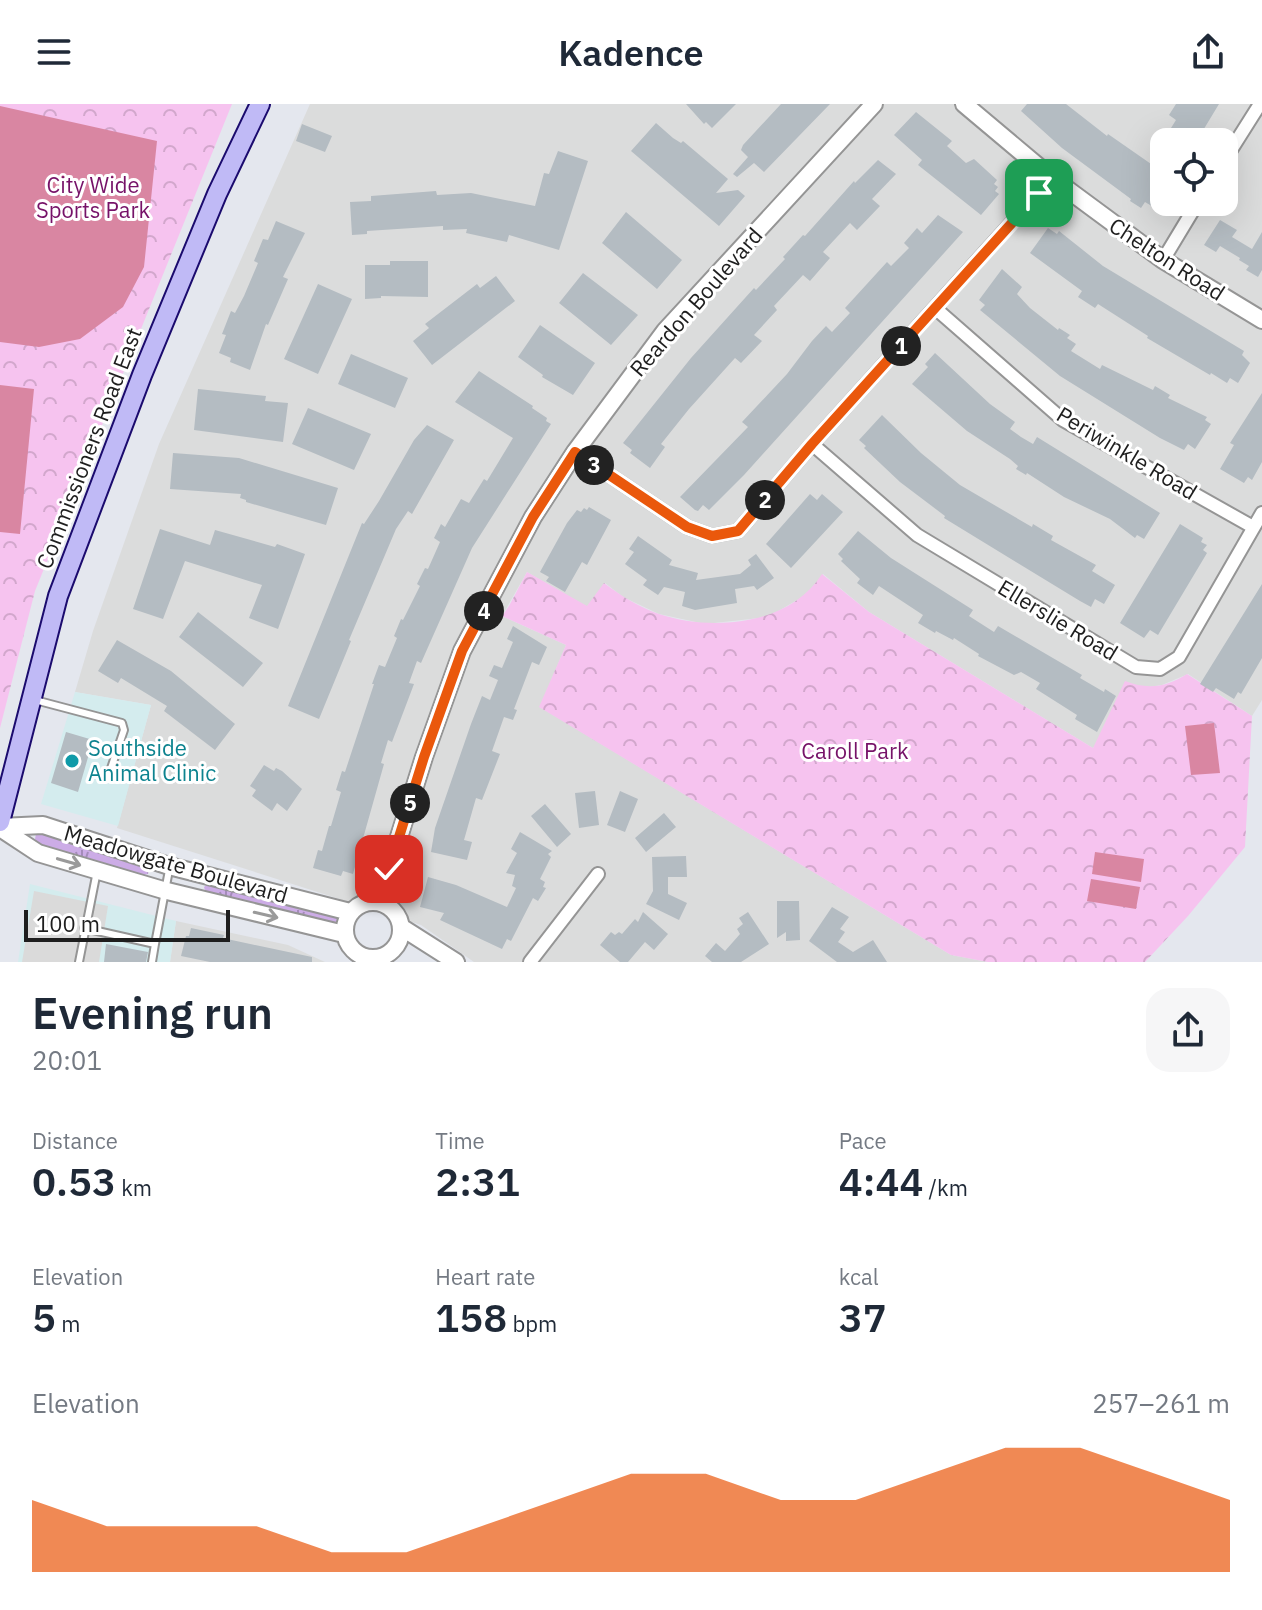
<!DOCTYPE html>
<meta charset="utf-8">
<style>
:root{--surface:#fff;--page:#f6f6f7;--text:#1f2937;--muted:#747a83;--accent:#ea580c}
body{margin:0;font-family:"IBM Plex Sans",sans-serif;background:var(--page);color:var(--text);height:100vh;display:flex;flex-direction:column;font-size:30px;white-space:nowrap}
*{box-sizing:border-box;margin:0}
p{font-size:26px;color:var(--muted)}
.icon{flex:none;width:44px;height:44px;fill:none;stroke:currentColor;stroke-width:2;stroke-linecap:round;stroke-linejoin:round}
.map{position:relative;height:858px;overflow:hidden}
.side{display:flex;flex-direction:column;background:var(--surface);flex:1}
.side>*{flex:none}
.fabs{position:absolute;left:1150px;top:24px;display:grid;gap:16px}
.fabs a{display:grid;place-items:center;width:88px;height:88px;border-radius:16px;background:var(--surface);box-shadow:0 8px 32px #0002;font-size:40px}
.scale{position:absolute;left:24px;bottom:20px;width:206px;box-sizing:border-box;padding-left:8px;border:4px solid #1e1e1e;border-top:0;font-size:22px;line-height:28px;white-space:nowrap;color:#1e1e1e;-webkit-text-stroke:6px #fff;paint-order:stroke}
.pin{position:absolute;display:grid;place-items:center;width:68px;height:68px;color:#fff;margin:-34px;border-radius:16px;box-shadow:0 4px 12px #0006}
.km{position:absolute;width:40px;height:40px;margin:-20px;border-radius:50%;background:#222;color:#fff;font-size:22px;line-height:40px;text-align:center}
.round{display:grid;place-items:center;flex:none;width:84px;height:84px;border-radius:24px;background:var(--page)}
.head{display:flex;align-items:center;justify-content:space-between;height:136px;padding:0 32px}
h1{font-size:44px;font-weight:600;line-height:60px}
.stats{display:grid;grid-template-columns:repeat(3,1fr);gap:12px;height:136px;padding:8px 32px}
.stats div{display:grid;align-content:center}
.stats b{font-size:40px;font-weight:600}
.stats small{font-size:22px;font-weight:400}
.stats p{font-size:22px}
.chart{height:224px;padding:16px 32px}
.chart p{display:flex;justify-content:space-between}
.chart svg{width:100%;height:144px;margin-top:8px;fill:var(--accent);opacity:.7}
header{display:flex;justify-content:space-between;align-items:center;height:104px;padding:0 32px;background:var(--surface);font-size:36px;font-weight:600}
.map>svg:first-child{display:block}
.residential{fill:#dbdcdc;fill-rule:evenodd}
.commercial{fill:#d4ecee}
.grass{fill:url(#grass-tufts)}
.park{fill:url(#park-crowns)}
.pitch{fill:#d986a2}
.parking{fill:#dadada}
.building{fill:#b4bcc2}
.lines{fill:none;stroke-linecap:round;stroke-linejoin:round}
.service-casing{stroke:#959595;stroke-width:10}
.minor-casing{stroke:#959595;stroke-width:16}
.tertiary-casing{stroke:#959595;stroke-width:20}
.secondary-casing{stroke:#1b0b6e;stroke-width:22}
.service{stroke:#fff;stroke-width:6}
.minor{stroke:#fff;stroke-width:12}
.tertiary{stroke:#fff;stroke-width:16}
.secondary{stroke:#c0baf6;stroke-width:18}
.oneway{stroke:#9a9a9a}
.route-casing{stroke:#fff;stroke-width:16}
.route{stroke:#ea580c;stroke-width:10}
.culture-dot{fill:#0f9aa8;stroke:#fff;stroke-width:3}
.labels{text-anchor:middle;stroke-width:6;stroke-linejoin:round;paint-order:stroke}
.park-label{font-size:22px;fill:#761268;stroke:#fff}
.street-label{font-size:22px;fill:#1e1e1e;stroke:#fff}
.culture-label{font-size:22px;fill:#0d838f;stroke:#fff;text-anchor:start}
</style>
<header><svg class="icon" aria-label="menu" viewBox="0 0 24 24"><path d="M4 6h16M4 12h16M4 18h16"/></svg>Kadence<svg class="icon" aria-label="share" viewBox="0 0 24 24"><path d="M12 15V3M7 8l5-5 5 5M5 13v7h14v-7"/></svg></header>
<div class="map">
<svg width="1262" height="858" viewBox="0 0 1262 858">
<defs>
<pattern id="grass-tufts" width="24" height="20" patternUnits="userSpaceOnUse" patternTransform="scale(2)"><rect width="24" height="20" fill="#ccace6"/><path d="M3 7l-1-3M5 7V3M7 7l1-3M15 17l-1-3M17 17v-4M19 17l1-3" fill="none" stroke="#a58bba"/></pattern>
<pattern id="park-crowns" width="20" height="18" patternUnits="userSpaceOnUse" patternTransform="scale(2)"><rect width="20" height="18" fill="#f6c3ef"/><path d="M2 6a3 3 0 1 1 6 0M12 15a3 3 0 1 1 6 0" fill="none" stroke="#d2a7cc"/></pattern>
</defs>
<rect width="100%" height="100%" fill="#e4e7ee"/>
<path class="residential" d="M310,0H1262V596L1252,612L1188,570L1162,581L1142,584L1093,644L869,508L823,470L811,488L768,513L705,520L659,510L623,493L605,479L587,503L527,468L502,512L566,541L540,603L951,851L988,858H474L421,821L117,724L151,601L75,588L93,527L159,340ZM1164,38H1224V98H1164Z
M176,817L288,841L325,858H170Z"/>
<path class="commercial" d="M75,588L151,601L118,722L41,700Z
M30,780L176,817L170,858H18Z"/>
<path class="grass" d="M41,729L146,762L149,765L148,770L143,771L38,740L35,735L36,730Z
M209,779L342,812L338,824L206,790L204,783Z"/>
<path class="park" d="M0,0H232L35,487L0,624Z
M527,468L587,502L604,479C621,492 639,503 659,510C713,528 790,521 822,470L869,508L1093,644L1125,577C1148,586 1167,583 1187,570L1252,612L1245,743L1188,812L1145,858H988L951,851L539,603L566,541L502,512L509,502Z"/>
<path class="pitch" d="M0,2L157,37L144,163L123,203L80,235L39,243L0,238Z
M0,281L34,285L20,430L0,428Z
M1214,619L1220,669L1191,671L1185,622Z
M1095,748L1144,755L1141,778L1092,770Z
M1091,775L1140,783L1136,805L1087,797Z"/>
<path class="parking" d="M34,787L108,802L99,858H22Z"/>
<path class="building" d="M686,0H736L712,24L706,18L704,20Z
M781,0H830L764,68L754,59L737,73L733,70L748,53L741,46L743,41Z
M1027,0H1066L1107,32L1108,30L1164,69V90L1155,104L1145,98L1141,104L1130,97L1131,95L1062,44L1021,7Z
M1176,0H1219L1196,38H1176L1166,32L1176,16L1169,11Z
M916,8L952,37L947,42L966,59L974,55L997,76L994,80L998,83L995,87L999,90L981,111L918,61L922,56L894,31Z
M656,19L673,34L681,39L683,37L728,75L716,89L738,86L745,92L719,122L631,47Z
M302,20L332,32L325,48L296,37Z
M558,47L588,57L559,146L509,131L507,138L466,129L467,125L443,126V122L367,127V130L352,131L350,98L371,97V92L436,87L437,91L471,89L535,102L544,69L549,70Z
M878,56L896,70L872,95L880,102L857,126L850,119L823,148L830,154L810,177L803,171L774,202L777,206L754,231L762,237L741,259L735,254L689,305L661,340L665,343L650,364L630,349L632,346L623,339L691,254L754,184L756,186L785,155L783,153L803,131L805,132L854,77L855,79Z
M626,108L682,156L657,185L602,139Z
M938,111L963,128L744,371L709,406L703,401L698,407L695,406L680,393L748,323L742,318L787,270L812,237L826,222L832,228L850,209L845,204L887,158L891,162L909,144L904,139L917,124L922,129Z
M1220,116L1237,126L1232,133L1252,145L1262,128V166L1258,173L1246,166L1249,162L1239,156L1240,154L1220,142L1216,148L1204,141Z
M276,117L305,129L283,173L288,175L268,221L266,220L250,266L230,258L231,254L219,249L226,231L222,230L231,207L235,209L244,192L258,159L254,157L263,135L268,136Z
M1048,124L1057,130L1059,127L1103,162L1244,247L1242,251L1250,259L1238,279L1230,274L1227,279L1211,269L1210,271L1147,234L1148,232L1098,200L1095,204L1078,193L1082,187L1030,149Z
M390,157H428V193L381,192V194L365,195V161H390Z
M1002,165L1022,183L1017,190L1030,204L1058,226L1059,224L1070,231L1067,234L1076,240L1071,247L1100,265L1102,261L1153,286L1155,282L1170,291L1168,294L1207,313L1205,316L1211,320L1195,345L1188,340L1184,346L1160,334L1060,272L980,206L985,201L979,196Z
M583,169L638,211L611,241L559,199Z
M496,172L515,197L432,261L413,237L429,224L425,220L477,180L480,184Z
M318,180L352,195L318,270L284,255Z
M540,221L595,259L573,291L542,273L543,271L518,253Z
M935,249L990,300L1015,318L1010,325L1021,333L1033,340L1037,333L1160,409L1144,435L1137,431L1135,434L1110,415L1064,393L1027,369L1026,371L1016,365L1018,362L1010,355L967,327L912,280L928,263L925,260Z
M351,250L408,274L395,304L338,280Z
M479,267L533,302L532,304L547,314L546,317L551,320L472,444L421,559L417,557L409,579L414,580L392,638L388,636L381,659L384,660L353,770L343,767L341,772L313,764L318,746L322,747L329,722H331L341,688L336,686L342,667L345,668L374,580H372L379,561L385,563L397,534L394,532L401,515L403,516L420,482L417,480L425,464L428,465L440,438L434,434L441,420L445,423L461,395L469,399L484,375L487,377L513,334L455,298Z
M198,285L266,292L265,297L288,299L283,338L194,326Z
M1262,289V358L1252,376L1248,373L1244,379L1220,365L1234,341L1230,339Z
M308,304L371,330L354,366L292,340Z
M882,311L921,349L960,381L1032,423L1033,420L1053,432L1051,436L1096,461L1092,467L1115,481L1104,500L1095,495L1091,503L1080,497L944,414L945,412L900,378L864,344L866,342L859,336Z
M427,321L454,336L412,410L408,407L396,425L349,536L351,537L319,615L288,602L362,419L364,420L379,397L414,336Z
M173,349L239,354L338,384L326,421L246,398V396L240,394L241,390L170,385Z
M810,390L817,396L822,390L843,408L791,464L766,440Z
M589,403L611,416L587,461L582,458L565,488L546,477L549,473L540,468L567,419L577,406L581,408L584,404L587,406Z
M1180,420L1203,434L1201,438L1207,441L1203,446L1207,449L1158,531L1150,526L1144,534L1120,519Z
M160,425L210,441L215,426L275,443L277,440L305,450L278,525L249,514L262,481L185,457L163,515L133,505Z
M858,427L891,454L973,506L969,512L994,528L998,522L1082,571L1080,574L1104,588L1105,585L1116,592L1097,628L1075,615L1077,611L1036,585L1040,579L1021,568L1014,571L978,552L979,550L954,534L953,536L936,527L935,529L918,519L923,511L879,482L873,491L857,479L860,475L841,457L843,455L838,450Z
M638,432L672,456L669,461L698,469L696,476L740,470L751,461L748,456L756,450L774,474L757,486L754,482L735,485L737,499L695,506L682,502L685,488L664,483L658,491L643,481L647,476L625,460L634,448L629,445Z
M1262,480V554L1241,590L1238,588L1234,595L1216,584L1213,588L1200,580Z
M198,508L263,559L243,583L179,533Z
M513,522L547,543L539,561L532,558L514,605L517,606L513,616L504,613L492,647L500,650L482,696L476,694L464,736L472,738L467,756L431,748L435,724L471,620L482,592L490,596L498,576L489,572L494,561L502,564L513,538L507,535Z
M117,536L171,567L235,620L215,646L164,607L167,602L121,574L118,579L98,567Z
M66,628L93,636L78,688L51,679Z
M264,661L274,667L276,664L282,667L302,685L287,707L277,699L272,707L252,692L256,686L250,682Z
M595,687L599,721L579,724L575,689Z
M620,687L638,695L625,728L607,721Z
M545,700L571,730L557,743L531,712Z
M664,709L676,723L646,748L635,734Z
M520,728L552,747L548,750L551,753L540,775L545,778L543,783L546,784L538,797L533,794L511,837L507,835L502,845L440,816L444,809L420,803L428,773L456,781L507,803L516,784L512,782L515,771L506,769L517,749L511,745Z
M686,752L687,773H668V790L687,799L679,816L646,800L653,787L652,753Z
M777,797H799L800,836L786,837V828L777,834Z
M832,803L849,813L840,825L845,828L838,838L853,848L873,836L887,858H837L809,837Z
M643,808L668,830L654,846L645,838L628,858H620L600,841L611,828L615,831L619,828L622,830L635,815L638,818Z
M748,808L769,840L741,858H712L705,852L716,839L725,847L740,830L737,825L743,820L739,814Z
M191,824L224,831L223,834L227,835L312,853V858H210L181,852L186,832H189Z
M106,840L148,848L146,858H104Z"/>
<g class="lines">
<defs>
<path id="service" d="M35,596L122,619L124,626L108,673
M84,824L155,840L169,766
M79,858L97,767
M152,858L155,840
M368,858L369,854"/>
<path id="minor" d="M1224,57L1260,0
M1163,156L1198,98
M935,204L1063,316L1253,423
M812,340L917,431L1136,563L1160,565L1179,553L1262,409
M575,348L687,423L712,432L738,427L812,340L1052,74
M530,858L598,770"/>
<path id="tertiary" d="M964,0L1052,74L1163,156L1262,216
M0,723L43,721L169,762L350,808
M0,724L38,749L163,786L344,830
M345 826a28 28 0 1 1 56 0a28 28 0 1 1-56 0Z
M369,798L389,765L424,653L462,547L533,413L575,348L665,227L874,0
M401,823L456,858"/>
<path id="secondary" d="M0,718L58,492L142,271L217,90L260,0"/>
</defs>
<use href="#service" class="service-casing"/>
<use href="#minor" class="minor-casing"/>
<use href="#tertiary" class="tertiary-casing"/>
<use href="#secondary" class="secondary-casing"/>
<use href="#service" class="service"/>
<use href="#minor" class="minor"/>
<use href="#tertiary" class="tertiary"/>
<use href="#secondary" class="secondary"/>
</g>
<defs><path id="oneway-shaft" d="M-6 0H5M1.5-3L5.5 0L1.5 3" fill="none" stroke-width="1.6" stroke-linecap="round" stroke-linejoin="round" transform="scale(2)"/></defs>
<g class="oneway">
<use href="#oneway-shaft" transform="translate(69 758) rotate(16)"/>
<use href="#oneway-shaft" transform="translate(266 811) rotate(13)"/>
</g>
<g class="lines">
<defs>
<path id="route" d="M389,765L424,653L462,547L533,413L575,348L687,423L712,432L738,427L812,340L1039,89"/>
</defs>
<use href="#route" class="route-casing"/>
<use href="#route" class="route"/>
</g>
<circle class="culture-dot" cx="72" cy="657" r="8"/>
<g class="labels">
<g class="park-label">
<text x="93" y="89">City Wide<tspan x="93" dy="25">Sports Park</tspan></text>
<text x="855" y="655">Caroll Park</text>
</g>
<g class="street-label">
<text transform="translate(1167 155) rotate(33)" y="8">Chelton Road</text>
<text transform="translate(696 198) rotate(-49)" y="8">Reardon Boulevard</text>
<text transform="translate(89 344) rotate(-69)" y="8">Commissioners Road East</text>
<text transform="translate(1127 349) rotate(31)" y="8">Periwinkle Road</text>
<text transform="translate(1058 516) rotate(31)" y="8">Ellerslie Road</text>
<text transform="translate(176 760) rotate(16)" y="8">Meadowgate Boulevard</text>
</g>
<g class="culture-label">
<text x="88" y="652">Southside<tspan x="88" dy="25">Animal Clinic</tspan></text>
</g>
</g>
</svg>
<div class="fabs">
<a><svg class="icon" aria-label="locate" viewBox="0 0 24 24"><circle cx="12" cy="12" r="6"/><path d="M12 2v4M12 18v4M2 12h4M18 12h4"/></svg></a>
</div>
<div class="scale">100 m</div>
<div class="pin" style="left:1039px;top:89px;background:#1e9e55"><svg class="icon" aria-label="arrive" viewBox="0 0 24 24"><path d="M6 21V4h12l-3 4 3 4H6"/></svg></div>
<div class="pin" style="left:389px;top:765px;background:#d93025"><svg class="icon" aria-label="check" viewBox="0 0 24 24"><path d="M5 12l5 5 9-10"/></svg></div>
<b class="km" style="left:901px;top:242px">1</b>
<b class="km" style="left:765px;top:396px">2</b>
<b class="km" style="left:594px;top:361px">3</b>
<b class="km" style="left:484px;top:507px">4</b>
<b class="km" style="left:410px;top:699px">5</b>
</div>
<section class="side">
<div class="head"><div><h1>Evening run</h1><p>20:01</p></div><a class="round"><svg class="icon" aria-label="share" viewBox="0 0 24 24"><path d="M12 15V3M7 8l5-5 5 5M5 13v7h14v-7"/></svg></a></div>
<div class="stats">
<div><p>Distance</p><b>0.53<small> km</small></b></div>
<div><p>Time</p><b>2:31</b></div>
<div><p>Pace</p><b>4:44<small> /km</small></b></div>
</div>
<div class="stats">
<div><p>Elevation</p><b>5<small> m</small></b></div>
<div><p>Heart rate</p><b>158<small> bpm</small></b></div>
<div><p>kcal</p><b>37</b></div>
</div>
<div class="chart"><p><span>Elevation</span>257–261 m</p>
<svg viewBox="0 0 160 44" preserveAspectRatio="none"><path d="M0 44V22L10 30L20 30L30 30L40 38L50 38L60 30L70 22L80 14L90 14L100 22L110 22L120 14L130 6L140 6L150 14L160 22V44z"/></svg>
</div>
</section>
